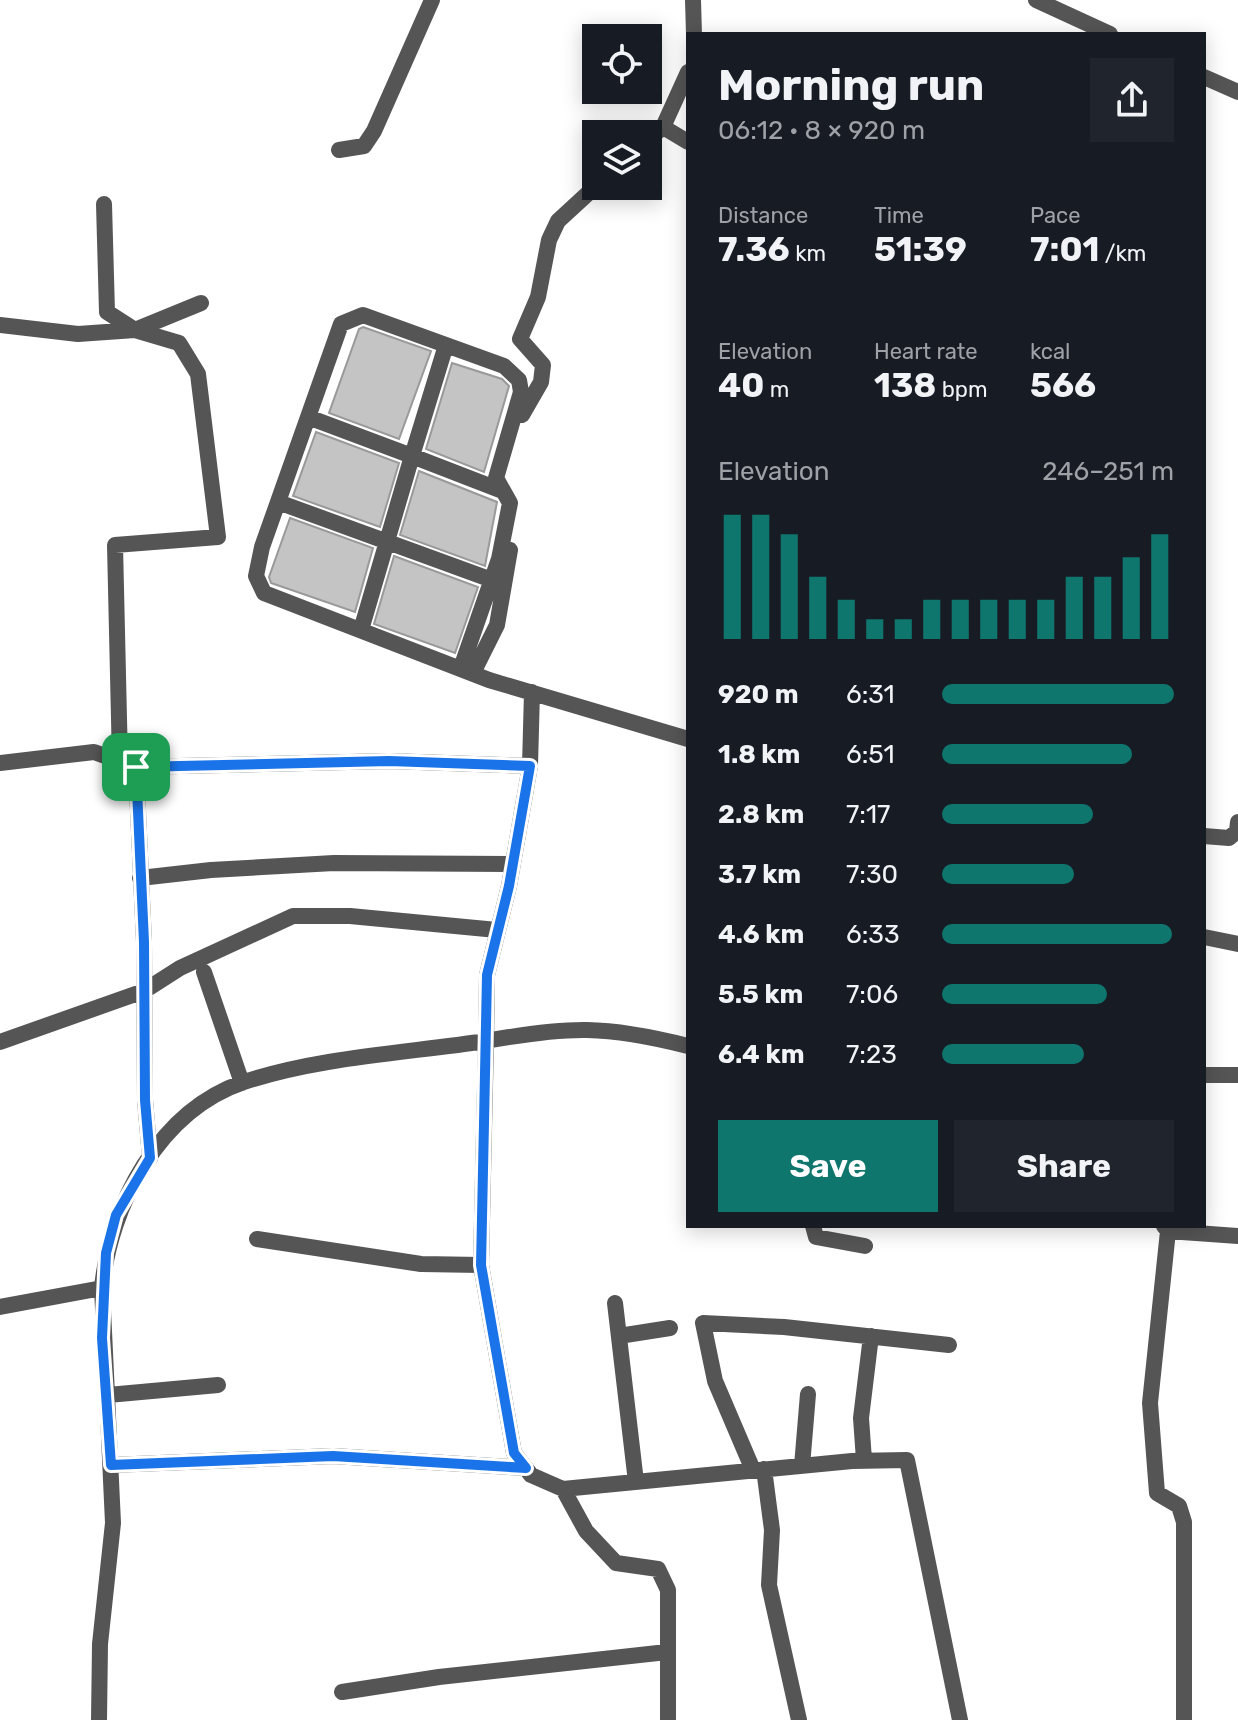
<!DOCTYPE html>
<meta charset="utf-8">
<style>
:root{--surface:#171b24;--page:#20242c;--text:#f1f3f6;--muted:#9ea1a6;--accent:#0f766e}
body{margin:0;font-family:Rubik,sans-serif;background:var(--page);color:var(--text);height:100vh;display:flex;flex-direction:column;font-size:30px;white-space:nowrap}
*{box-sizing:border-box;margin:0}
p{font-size:26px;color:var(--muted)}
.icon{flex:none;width:44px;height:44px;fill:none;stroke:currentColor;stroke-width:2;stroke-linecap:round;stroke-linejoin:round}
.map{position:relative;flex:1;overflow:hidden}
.sheet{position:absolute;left:686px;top:32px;width:520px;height:1196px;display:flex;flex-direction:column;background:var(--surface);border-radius:0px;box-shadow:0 4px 20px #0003}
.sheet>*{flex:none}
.buttons{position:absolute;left:582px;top:24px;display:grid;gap:16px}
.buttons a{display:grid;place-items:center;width:80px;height:80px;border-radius:0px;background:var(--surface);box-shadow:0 4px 20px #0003;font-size:40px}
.pin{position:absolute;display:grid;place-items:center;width:68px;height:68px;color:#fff;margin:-34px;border-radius:16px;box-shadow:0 4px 12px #0006}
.round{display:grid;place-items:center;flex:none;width:84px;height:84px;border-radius:0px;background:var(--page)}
.headline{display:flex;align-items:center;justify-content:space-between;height:136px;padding:0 32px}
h1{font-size:44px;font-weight:700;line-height:60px}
.stats{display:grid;grid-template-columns:repeat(3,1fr);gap:12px;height:136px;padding:8px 32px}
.stats div{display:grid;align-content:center}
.stats b{font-size:34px;font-weight:700}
.stats small{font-size:22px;font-weight:400}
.stats p{font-size:22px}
.chart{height:224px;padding:16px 32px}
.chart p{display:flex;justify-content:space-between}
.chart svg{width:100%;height:144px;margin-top:8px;stroke:var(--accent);stroke-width:6}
.action{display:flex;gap:16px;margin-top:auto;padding:16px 32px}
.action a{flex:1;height:92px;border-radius:0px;background:var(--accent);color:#fff;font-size:32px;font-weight:700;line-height:92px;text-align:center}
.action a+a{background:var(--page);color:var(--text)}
ul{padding:0 32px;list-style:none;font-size:26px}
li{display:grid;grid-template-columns:128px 96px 1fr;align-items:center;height:60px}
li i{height:20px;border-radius:10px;background:var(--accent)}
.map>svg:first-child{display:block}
.building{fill:#c4c4c4;stroke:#999;stroke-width:2}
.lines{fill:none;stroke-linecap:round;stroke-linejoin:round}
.minor{stroke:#555;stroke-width:16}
.route-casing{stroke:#fff;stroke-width:16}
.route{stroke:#1a73e8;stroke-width:10}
</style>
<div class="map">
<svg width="1238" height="1720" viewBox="0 0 1238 1720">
<rect width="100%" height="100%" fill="#fff"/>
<path class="building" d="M363,327L431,351L399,439L329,413L359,329Z
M452,363L502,379L509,386L484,472L426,449Z
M316,432L399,463L380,527L293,496Z
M419,471L497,502L485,566L400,535Z
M290,518L373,548L355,612L271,583L269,577Z
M394,556L478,587L455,653L374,624Z"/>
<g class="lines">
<path class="minor" d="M693,0L694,34
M1036,0L1110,34
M1204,77L1238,92
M663,127L688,142
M648,140L663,127L688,72
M339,150L364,146L374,131L432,0
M104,204L107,312L135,330L201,303
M0,325L78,334L135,330L179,343L198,374L218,537L115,545L120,762
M446,345L412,456L500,490
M522,415L541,382L543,365L520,339L538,297L549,240L558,221L596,186
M308,417L412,456L361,630
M278,502L492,580
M461,668L499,559L510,503L496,478L521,392L519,380L504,366L363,315L341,324L262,547L256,576L264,593L489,680L688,739
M473,673L497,625L510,550
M532,692L530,766L509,886L487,975L486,1041C569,1026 605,1025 688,1046
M0,763L94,752L136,767L389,761L530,766
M136,767L144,942L145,1100L150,1158
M1204,836L1229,838L1237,831L1238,822
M140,878L211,870L334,863L513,864
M1204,937L1238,944
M204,972L242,1083
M0,1042L144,991L180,968L293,916H350L497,930
M1204,1075H1238
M813,1226L816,1237L865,1246
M1164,1226L1168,1231L1238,1236
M1168,1231L1150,1403L1157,1493L1179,1506L1184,1522V1720
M257,1239L421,1264L481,1265
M615,1303L636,1482
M0,1307L102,1288
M619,1336L670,1328
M108,1395L218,1385
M864,1460L861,1418L871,1336
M111,1465L333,1456L526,1468
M802,1466L808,1394
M764,1469L772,1530L769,1585L799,1720
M753,1470L715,1381L703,1323L784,1327L949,1345
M563,1489L586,1531L616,1563L658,1569L668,1590V1720
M342,1692L439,1677L667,1652
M99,1720L100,1644L113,1523L102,1288C110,1205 159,1111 244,1082C320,1057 406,1053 486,1041L481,1265L514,1453L531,1475L563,1489L852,1461L907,1460L960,1720"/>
</g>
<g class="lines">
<defs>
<path id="route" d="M389,761L530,766L509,886L487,975L484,1123L481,1265L514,1453L526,1468L333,1456L111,1465L102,1338L106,1253L116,1215L150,1158L145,1100L144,942L136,767Z"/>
</defs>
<use href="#route" class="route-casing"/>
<use href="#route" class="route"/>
</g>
</svg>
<div class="buttons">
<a><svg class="icon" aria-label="locate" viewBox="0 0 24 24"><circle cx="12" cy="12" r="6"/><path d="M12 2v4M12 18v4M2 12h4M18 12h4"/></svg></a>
<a><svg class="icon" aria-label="layers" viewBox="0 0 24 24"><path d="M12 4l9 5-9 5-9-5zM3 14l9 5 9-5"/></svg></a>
</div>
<div class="pin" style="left:136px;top:767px;background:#1e9e55"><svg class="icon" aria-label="arrive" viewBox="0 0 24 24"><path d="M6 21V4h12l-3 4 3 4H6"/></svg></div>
<section class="sheet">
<div class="headline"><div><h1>Morning run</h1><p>06:12 · 8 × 920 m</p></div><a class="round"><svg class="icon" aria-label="share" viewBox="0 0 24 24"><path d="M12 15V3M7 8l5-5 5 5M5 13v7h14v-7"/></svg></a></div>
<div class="stats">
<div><p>Distance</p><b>7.36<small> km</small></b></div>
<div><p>Time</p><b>51:39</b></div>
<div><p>Pace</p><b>7:01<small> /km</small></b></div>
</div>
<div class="stats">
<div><p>Elevation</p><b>40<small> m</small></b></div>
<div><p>Heart rate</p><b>138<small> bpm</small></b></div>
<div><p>kcal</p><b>566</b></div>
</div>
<div class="chart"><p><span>Elevation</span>246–251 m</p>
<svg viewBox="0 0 160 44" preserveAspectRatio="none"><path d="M5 44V6M15 44V6M25 44V12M35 44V25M45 44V32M55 44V38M65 44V38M75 44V32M85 44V32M95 44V32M105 44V32M115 44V32M125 44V25M135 44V25M145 44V19M155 44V12"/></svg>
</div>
<ul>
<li><b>920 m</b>6:31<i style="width:100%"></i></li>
<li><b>1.8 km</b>6:51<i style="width:82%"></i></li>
<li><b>2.8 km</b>7:17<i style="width:65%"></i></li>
<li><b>3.7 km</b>7:30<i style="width:57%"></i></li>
<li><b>4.6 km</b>6:33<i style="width:99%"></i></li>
<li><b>5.5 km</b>7:06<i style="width:71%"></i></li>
<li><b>6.4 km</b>7:23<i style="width:61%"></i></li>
</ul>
<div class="action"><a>Save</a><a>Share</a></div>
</section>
</div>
